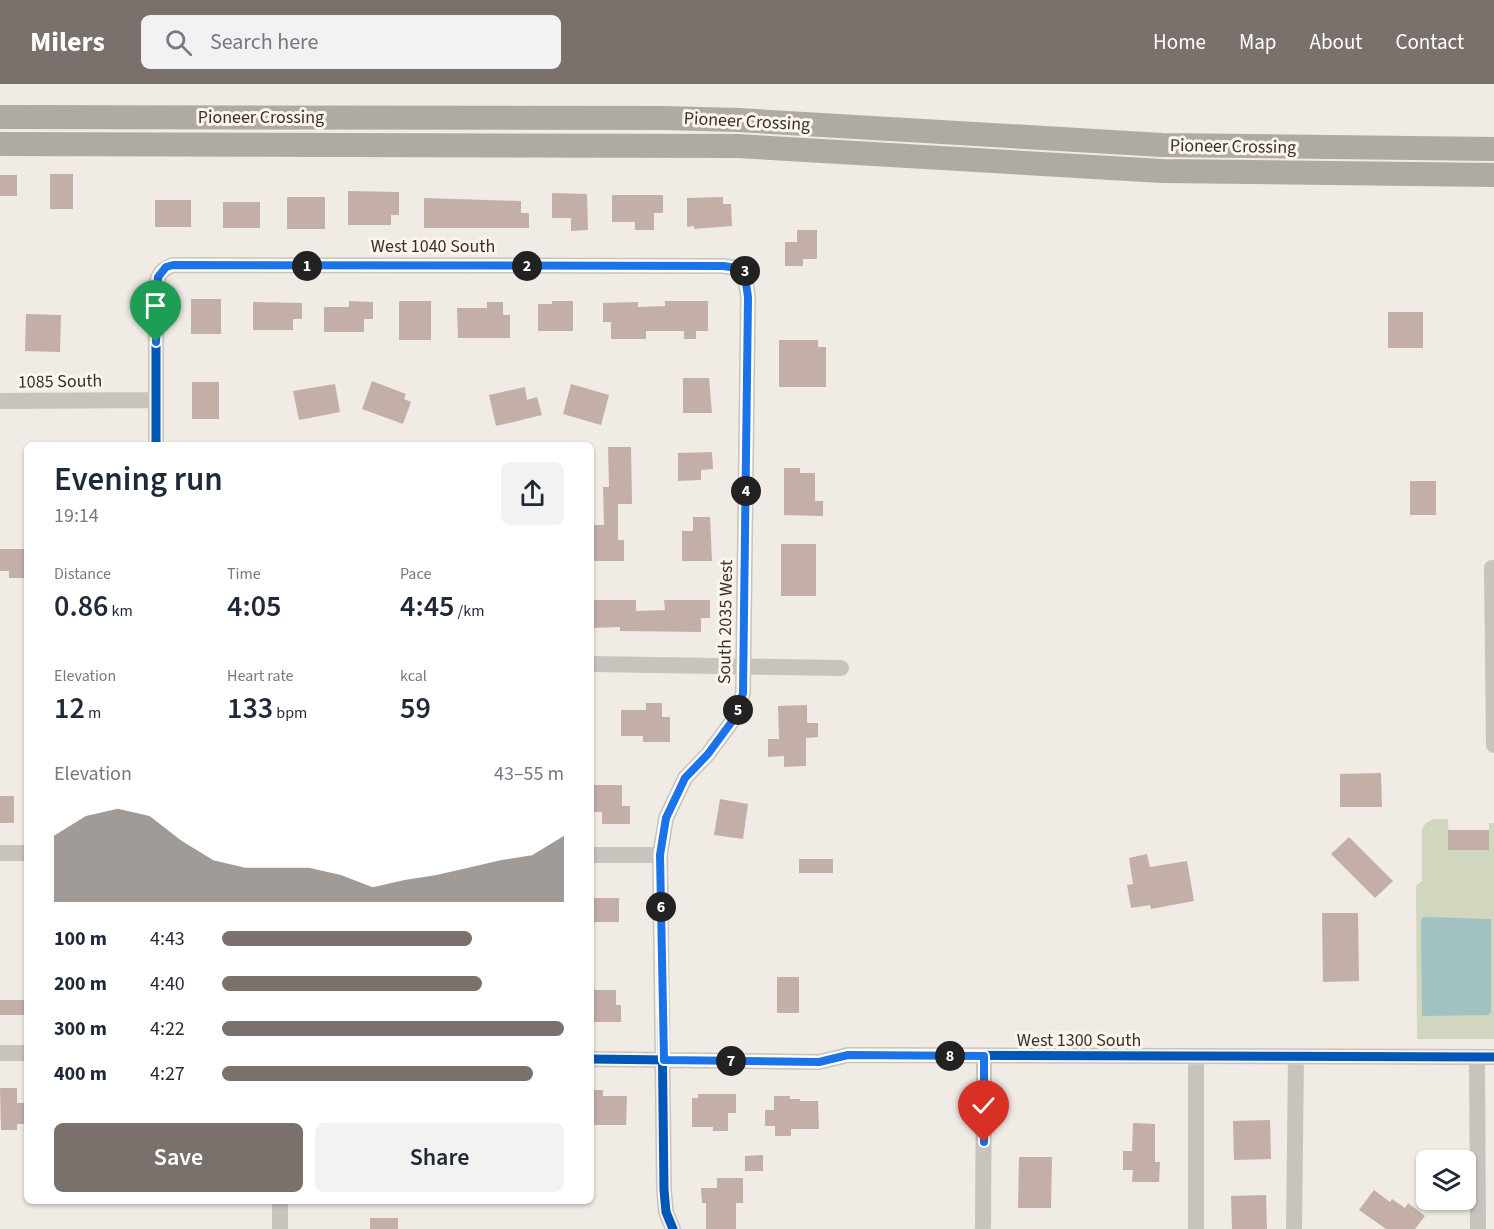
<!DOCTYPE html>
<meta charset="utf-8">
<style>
:root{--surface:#fff;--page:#f2f2f3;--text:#1f2937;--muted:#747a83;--accent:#7a716c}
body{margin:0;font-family:"Source Sans 3",sans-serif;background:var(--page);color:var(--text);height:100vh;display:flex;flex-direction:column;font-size:22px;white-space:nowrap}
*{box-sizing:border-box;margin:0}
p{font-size:20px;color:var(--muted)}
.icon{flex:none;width:33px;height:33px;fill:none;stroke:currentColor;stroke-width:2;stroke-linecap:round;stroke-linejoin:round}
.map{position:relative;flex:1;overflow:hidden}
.side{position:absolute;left:24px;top:358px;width:570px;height:762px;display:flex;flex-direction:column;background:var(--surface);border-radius:9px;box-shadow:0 2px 4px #0004}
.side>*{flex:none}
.tools{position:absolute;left:1416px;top:1066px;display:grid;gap:12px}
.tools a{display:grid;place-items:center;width:60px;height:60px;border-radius:9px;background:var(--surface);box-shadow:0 2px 4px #0004;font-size:30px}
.pin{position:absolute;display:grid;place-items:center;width:51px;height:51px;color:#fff;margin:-62px -26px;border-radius:50% 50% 50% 0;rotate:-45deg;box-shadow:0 0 6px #0007}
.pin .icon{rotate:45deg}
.km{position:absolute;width:30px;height:30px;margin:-15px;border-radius:50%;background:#222;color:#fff;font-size:16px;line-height:30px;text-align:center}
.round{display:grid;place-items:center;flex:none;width:63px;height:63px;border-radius:9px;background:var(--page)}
.headline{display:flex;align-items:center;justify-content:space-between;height:102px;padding:0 30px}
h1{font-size:33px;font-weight:600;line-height:45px}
.metrics{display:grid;grid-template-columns:repeat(3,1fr);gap:9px;height:102px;padding:6px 30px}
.metrics div{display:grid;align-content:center}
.metrics b{font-size:30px;font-weight:600}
.metrics small{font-size:16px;font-weight:400}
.metrics p{font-size:16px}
.chart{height:168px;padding:12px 30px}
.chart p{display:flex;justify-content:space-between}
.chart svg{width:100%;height:108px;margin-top:6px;fill:var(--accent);opacity:.7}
.button{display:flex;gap:12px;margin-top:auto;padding:12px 30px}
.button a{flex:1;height:69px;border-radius:9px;background:var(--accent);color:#fff;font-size:24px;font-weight:600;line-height:69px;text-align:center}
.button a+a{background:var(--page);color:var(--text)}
ul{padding:0 30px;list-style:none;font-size:20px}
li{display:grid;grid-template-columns:96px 72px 1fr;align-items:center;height:45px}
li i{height:15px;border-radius:8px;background:var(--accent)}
header{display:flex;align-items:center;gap:36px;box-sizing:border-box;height:84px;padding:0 30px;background:var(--accent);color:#fff}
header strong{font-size:28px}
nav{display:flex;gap:33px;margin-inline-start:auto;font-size:21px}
.search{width:420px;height:54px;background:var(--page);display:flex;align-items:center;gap:15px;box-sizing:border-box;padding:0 21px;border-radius:9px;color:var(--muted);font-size:22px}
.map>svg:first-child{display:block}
.green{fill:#d1d6bf}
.water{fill:#a1c2c1}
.building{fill:#c3afa7}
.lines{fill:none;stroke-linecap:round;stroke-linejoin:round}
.minor{stroke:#c9c3be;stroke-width:16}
.highway{stroke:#afaaa4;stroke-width:24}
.cycleway-casing{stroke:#fbf5ee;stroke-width:13}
.cycleway{stroke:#0057b8;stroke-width:9}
.route-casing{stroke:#fff;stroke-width:12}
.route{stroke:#1a73e8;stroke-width:8}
.labels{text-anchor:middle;stroke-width:6;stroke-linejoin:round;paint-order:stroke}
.street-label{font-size:18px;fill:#3b302b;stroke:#fbf5ee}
</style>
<header>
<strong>Milers</strong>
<div class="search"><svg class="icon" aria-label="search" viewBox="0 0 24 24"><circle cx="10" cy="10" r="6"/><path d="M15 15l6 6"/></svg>Search here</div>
<nav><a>Home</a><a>Map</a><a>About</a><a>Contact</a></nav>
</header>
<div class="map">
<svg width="1494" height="1145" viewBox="0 0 1494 1145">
<rect width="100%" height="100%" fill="#f0ebe5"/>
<path class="green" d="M1434,735H1448L1449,766H1489V739H1494V955H1417L1416,802L1422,797V745L1426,739Z"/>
<path class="water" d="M1424,833L1491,835V928L1488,931L1422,932L1421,836Z"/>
<path class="building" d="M50,90H73V125H50Z
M0,91H17V112H0Z
M348,107L399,108V131H391V141H348Z
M552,109L587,110L588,146L571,147V134H552Z
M612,111H663V129H654V146H635V138H612Z
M287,113H325V145H287Z
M723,113V120H731L732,142L694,145V142L687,143V114Z
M424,114L521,117V129H529V144H424Z
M155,116H191V143H155Z
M223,118H260V144H223Z
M797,146H817V175H803V182H785V158H797Z
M191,215H221V250H191Z
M349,217L373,218V235H364V248H324V223H349Z
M399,217H431V256H399Z
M552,217H573V247H538V220H552Z
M665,217H708V247H696V255H684V247H646V255H611V238H603V219L638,218V223L665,222Z
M253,218L302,219V235H293V246H253Z
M487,218H503V231H510V254H458L457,224H487Z
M1388,228H1423V264H1388Z
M26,230L61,231L60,268L25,267Z
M779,256H818V263H826V303H779Z
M683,294H709L712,329H683Z
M372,297L406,310L404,315L411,318L403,340L362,325Z
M192,298H219V335H192Z
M335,300L340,328L299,336L293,307Z
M571,300L609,311L601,341L563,330Z
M525,303L527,316L537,313L542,331L496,342L489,311Z
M608,363H631L632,420H618V456H624V477H591L593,441H604L603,403H609Z
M712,368L713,385L701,386V396L678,397V369Z
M784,384H800V389H815V417H823V432L784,431Z
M1410,397H1436V431H1410Z
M693,433H710L712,477H682V447H693Z
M781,460H816V512H781Z
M0,465H27V494H9V487H0Z
M591,516H636V527L665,526L664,516H710V534H701V548L620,547V543L591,544Z
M646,619H662V633H670V658H643V652H621V626H646Z
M807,621V639H818V653L806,654V682L784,683V672L768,673V655H779L778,622Z
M1381,689L1382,723H1340V690Z
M591,701H622V722H630V740H602V728H591Z
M0,712H14V739H0Z
M720,715L748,720L743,755L714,751Z
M1448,746H1489V766H1448Z
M1349,753L1393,797L1375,814L1331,770Z
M1147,770L1150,783L1187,777L1194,817L1151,825L1150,821L1131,824L1127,801L1133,800L1129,774Z
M799,775H833V789H799Z
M591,814H619V838H591Z
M1322,829H1358L1359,897L1323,898Z
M777,893H799V929H777Z
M591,906H616V921H621V938H591Z
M0,916H24V931H0Z
M0,1004H17V1019H27V1040H17V1046H1Z
M591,1006H603V1012H627L626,1041H591Z
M698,1010H736V1029H728V1047H713V1043H692V1014H698Z
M774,1012H790V1015H800V1017H818L819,1045H791V1052H775V1042H765V1026H774Z
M1270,1036L1271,1075L1234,1076L1233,1037Z
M1133,1039L1155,1040V1078H1160L1159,1098H1132L1133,1086H1123V1067H1132Z
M763,1071V1087H745V1072Z
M1019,1073H1052L1051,1124H1018Z
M717,1094H743V1119H736V1145H706V1119H702L701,1104H717Z
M1374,1106L1390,1118L1392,1115L1405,1124L1408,1119L1425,1132L1415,1145H1386L1359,1126Z
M1266,1111L1267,1145H1232L1231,1112Z
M370,1134H398V1145H370Z"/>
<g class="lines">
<path class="minor" d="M0,317L156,316
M156,362V201C158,190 162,185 173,181L723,182L744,185L748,213L743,609L736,632L708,670L685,694L666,734L660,771L664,1106L666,1128L673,1145
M1494,484H1492L1494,661
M591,580L841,584
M0,769H27
M591,771H660
M0,969H27
M1196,973V1145
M1477,973L1478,1145
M591,975L819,978L848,971L1494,973
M280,1118V1145
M983,1145L984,972
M1294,1145L1296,973"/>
<path class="highway" d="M0,33L664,34L738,36L1162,61L1494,65
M0,60L737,62L1162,87L1494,91"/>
<defs>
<path id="cycleway" d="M156,362V201C158,190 162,185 173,181L723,182L744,185L748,213L743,609L736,632L708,670L685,694L666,734L660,771L664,1106L666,1128L673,1145
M591,975L819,978L848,971L1494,973"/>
</defs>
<use href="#cycleway" class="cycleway-casing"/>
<use href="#cycleway" class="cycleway"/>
</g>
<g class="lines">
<defs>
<path id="route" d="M156,258L158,193L166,183L173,181L723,182L744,185L748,213L743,609L736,632L708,670L685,694L666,734L660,771L664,976L819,978L848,971L984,972V1058"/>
</defs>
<use href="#route" class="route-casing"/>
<use href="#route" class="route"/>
</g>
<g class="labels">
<g class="street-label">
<text x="261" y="39">Pioneer Crossing</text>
<text transform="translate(747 37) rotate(3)" y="6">Pioneer Crossing</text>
<text transform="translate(1233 62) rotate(1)" y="6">Pioneer Crossing</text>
<text x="433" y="168">West 1040 South</text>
<text transform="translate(60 297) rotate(-1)" y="6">1085 South</text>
<text transform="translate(725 538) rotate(-89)" y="6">South 2035 West</text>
<text x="1079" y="962">West 1300 South</text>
</g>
</g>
</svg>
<div class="tools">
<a><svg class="icon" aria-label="layers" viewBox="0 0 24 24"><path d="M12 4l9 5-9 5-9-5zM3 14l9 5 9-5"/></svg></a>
</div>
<div class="pin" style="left:156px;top:258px;background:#1e9e55"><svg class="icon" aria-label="arrive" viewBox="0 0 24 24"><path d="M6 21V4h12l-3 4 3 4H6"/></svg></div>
<div class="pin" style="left:984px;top:1058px;background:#d93025"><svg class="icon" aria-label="check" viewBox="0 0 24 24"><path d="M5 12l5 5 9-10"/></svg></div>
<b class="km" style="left:307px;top:182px">1</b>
<b class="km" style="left:527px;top:182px">2</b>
<b class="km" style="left:745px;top:187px">3</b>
<b class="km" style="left:746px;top:407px">4</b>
<b class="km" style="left:738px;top:626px">5</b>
<b class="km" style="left:661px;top:823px">6</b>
<b class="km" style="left:731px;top:977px">7</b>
<b class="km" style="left:950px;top:972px">8</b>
<section class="side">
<div class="headline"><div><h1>Evening run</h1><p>19:14</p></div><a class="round"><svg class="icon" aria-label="share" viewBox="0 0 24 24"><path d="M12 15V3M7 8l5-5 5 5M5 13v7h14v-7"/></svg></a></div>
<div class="metrics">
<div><p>Distance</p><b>0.86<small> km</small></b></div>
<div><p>Time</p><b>4:05</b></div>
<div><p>Pace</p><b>4:45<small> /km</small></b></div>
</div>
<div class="metrics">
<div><p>Elevation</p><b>12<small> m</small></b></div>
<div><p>Heart rate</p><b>133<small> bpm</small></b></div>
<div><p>kcal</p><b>59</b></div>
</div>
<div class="chart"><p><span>Elevation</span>43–55 m</p>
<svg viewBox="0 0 160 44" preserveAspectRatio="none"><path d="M0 44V17L10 9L20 6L30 9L40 19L50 27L60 30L70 30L80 30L90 33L100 38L110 35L120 33L130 30L140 27L150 25L160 17V44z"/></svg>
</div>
<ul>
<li><b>100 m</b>4:43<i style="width:73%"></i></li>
<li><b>200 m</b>4:40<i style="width:76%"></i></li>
<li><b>300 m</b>4:22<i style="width:100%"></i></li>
<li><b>400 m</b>4:27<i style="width:91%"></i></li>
</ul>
<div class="button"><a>Save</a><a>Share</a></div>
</section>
</div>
